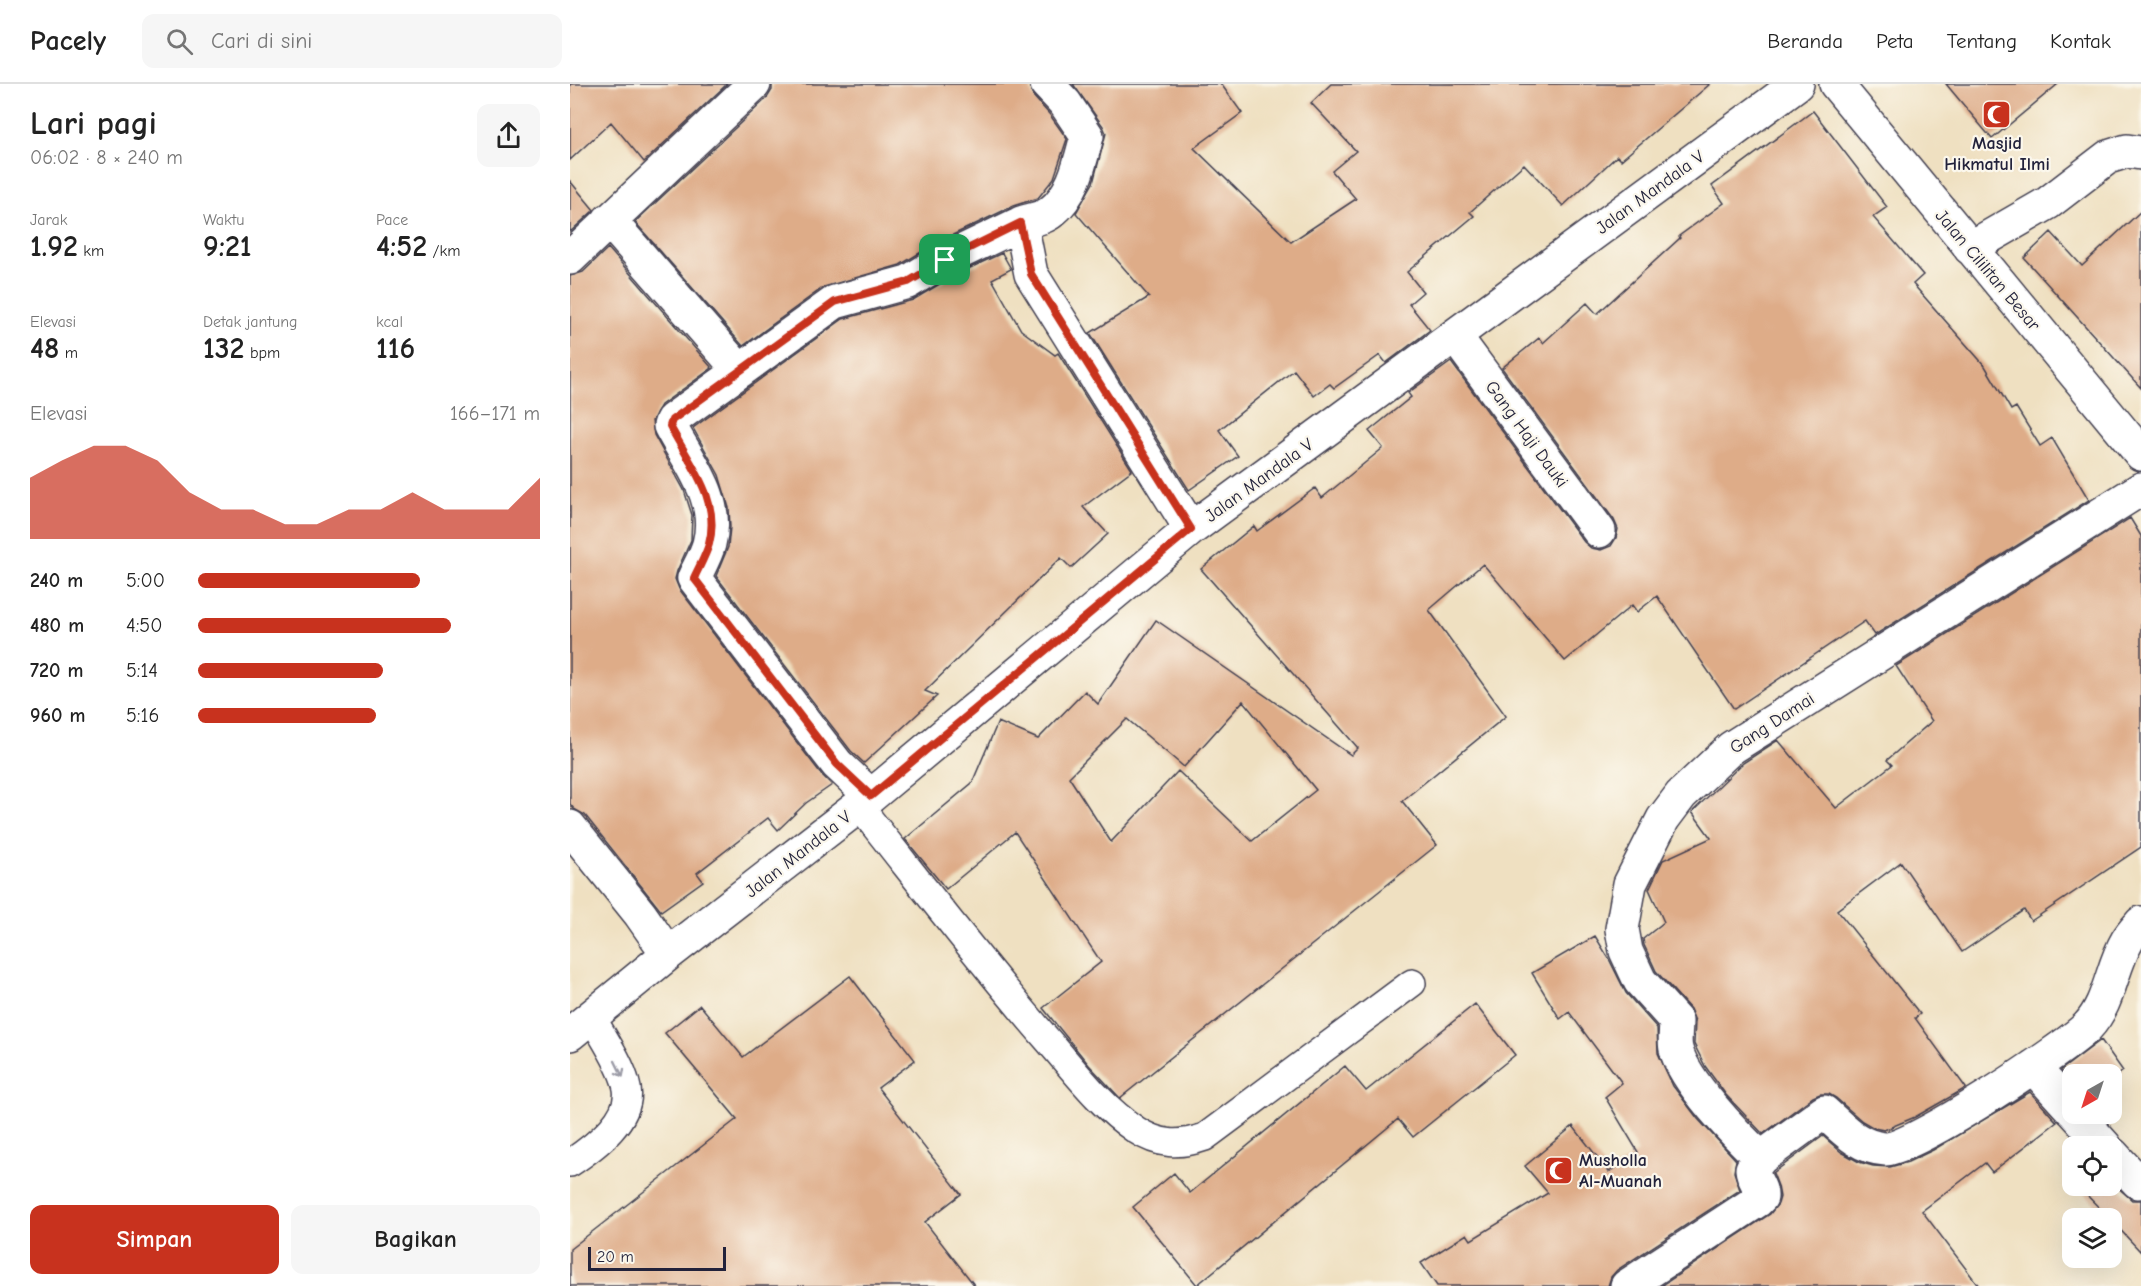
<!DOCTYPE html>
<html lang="id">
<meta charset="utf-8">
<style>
:root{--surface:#fff;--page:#f6f6f6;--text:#222;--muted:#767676;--line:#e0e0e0;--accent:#c8321e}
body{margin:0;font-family:"Comic Neue",sans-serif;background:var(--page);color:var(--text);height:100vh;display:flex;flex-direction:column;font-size:22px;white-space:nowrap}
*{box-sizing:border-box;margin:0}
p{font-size:20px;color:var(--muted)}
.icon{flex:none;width:33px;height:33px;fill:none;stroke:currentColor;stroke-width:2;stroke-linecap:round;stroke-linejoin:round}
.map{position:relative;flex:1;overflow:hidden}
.panel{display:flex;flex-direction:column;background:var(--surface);width:570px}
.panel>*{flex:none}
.needle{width:39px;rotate:219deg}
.fabs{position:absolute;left:1492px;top:980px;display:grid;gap:12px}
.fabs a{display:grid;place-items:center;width:60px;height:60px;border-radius:12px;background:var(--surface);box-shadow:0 6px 24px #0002;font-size:30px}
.scale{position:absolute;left:18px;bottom:15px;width:138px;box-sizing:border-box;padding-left:6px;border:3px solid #22223b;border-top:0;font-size:16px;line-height:21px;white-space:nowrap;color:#22223b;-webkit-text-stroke:4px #fbf7ec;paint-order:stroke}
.pin{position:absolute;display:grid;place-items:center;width:51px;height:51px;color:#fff;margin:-26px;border-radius:12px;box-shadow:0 3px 9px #0006}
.round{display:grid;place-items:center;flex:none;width:63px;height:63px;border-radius:12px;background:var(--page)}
.overview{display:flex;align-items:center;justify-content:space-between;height:102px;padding:0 30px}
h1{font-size:33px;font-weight:700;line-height:45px}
.stats{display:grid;grid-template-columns:repeat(3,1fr);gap:9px;height:102px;padding:6px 30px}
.stats div{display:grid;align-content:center}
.stats b{font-size:30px;font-weight:700}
.stats small{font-size:16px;font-weight:400}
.stats p{font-size:16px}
.chart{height:168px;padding:12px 30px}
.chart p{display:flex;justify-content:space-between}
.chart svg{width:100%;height:108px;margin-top:6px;fill:var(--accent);opacity:.7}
.action{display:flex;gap:12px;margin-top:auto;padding:12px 30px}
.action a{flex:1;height:69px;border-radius:12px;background:var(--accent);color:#fff;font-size:24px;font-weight:700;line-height:69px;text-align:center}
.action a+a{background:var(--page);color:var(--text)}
ul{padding:0 30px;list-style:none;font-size:20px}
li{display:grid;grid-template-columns:96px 72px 1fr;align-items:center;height:45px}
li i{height:15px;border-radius:8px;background:var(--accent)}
header{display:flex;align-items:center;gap:36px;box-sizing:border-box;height:84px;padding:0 30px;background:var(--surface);border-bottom:2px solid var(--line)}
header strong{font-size:28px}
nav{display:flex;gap:33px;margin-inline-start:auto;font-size:21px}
.search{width:420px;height:54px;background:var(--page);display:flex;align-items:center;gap:15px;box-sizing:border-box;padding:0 21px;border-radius:12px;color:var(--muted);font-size:22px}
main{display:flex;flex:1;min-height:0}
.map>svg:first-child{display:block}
.building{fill:#deac88;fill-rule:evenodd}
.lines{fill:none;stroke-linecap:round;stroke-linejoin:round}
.lane-casing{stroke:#413e4f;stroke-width:30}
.street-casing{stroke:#413e4f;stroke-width:36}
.secondary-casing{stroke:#413e4f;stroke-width:36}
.lane{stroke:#fff;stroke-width:27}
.street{stroke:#fff;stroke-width:33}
.secondary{stroke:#fff;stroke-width:33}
.oneway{stroke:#9c9ca7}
.route-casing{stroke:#fff;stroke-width:12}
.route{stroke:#c8321e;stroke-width:8}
.labels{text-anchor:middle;stroke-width:4.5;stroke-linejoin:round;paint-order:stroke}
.poi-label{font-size:18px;font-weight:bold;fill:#22223b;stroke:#fbf7ec}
.street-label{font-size:18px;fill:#22223b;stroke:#fbf7ec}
</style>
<header>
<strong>Pacely</strong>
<div class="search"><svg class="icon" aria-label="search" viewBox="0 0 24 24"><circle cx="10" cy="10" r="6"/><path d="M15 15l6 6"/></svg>Cari di sini</div>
<nav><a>Beranda</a><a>Peta</a><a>Tentang</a><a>Kontak</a></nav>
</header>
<main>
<section class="panel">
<div class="overview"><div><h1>Lari pagi</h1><p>06:02 · 8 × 240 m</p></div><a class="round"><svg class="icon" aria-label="share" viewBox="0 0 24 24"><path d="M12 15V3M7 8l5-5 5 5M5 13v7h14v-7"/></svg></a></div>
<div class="stats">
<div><p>Jarak</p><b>1.92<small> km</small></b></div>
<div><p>Waktu</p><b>9:21</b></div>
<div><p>Pace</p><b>4:52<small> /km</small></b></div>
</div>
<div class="stats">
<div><p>Elevasi</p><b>48<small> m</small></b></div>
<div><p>Detak jantung</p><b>132<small> bpm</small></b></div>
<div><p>kcal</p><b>116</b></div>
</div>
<div class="chart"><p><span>Elevasi</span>166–171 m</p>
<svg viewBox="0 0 160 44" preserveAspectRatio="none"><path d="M0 44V19L10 12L20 6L30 6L40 12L50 25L60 32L70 32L80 38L90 38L100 32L110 32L120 25L130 32L140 32L150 32L160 19V44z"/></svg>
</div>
<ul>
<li><b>240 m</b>5:00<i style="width:65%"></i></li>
<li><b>480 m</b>4:50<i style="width:74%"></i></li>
<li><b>720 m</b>5:14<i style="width:54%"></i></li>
<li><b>960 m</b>5:16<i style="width:52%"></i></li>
</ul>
<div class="action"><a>Simpan</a><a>Bagikan</a></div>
</section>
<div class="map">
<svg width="1571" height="1202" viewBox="0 0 1571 1202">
<rect width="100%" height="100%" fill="#fbf7ec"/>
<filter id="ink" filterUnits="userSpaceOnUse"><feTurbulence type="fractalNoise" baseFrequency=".0167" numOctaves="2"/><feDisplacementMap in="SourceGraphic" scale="12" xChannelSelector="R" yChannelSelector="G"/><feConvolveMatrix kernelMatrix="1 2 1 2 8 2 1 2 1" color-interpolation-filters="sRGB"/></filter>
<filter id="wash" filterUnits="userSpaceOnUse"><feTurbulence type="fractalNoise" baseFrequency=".008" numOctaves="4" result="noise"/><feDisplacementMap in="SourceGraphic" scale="24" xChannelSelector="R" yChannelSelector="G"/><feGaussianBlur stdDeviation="1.35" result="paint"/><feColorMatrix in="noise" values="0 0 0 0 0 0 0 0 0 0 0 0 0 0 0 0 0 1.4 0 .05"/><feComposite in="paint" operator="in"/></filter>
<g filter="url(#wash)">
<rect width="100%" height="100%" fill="#efe0c1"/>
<g id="blocks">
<path class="building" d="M0,0H157L74,78L41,38L0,76Z
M202,0H459L463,12L480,31L497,55L484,94L468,114L443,122L366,159L330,181L254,203L173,262L65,138L197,14L202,6Z
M503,0H651L672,29L624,64L721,158L786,115L762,87L786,67L741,19L761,0H1140L1051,76L1047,72L993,122L954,80L900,128L904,132L837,188L853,208L839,220L860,246L816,279L810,271L764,304L760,300L744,312L724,286L649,346L668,372L619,406L520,249L579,213L506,129L523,99L536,49L533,42Z
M1376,0H1488L1422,55Z
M1243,27L1317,123L1303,133L1353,191L1343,200L1415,282L1441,326L1446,323L1470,362L1482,354L1519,416L1305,551L1295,537L1164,625L1087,512L1067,528L1062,521L995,577L913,480L859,526L936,632L832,717L867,761L550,1014L519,981L473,924L531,878L445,748L376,805L335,755L402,699L428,638L468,655L515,607L528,620L586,536L781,671L788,664L631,485L684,442L687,447L745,404L752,414L813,364L799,347L841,313L838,309L881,278L1014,458L1021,464L1031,466L1041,462L1046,454L1048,445L1044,436L932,284L969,254L973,259L1017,219L1027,230L1110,154L1109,152L1154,119L1142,102ZM673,617L746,706L682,757L608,687L541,758L499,693L557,635L614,683Z
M0,97L24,126L0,148Z
M1571,127V304L1454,174L1481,148L1512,182Z
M38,164L142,284L91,321L82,337L84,351L114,406L122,431L121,456L107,487L105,495L109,505L252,691L262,701L236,719L208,746L198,734L127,789L133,797L91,827L15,731L4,725L0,720V192L13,188Z
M432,169L441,185L422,195L451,246L485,271L488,269L562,386L513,423L538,450L501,484L491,474L355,607L367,612L294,679L281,667L146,492L158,463L160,443L159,424L149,391L123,344L273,235L343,216L383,192Z
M1560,434L1571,452V763L1461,837L1454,826L1392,868L1331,778L1267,826L1350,930L1345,934L1396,1004L1345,1033L1314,1046L1304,1044L1292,1037L1266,1014L1259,1010H1250L1243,1013L1193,1050L1156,1011L1135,982L1124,960L1125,937L1120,925L1086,887L1074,861L1073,855L1094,838L1079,805L1093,776L1141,754L1122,728L1173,679L1208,656L1266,724L1322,681L1317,676L1362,637L1326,582Z
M1025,852L1038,873L1056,909L1087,944L1088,969L1103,1002L1128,1035L1166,1076L1164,1088L1170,1106L1047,1186L1041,1193L1038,1202H867L851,1179L897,1150L901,1156L978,1109L955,1082L1003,1042L1039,1088L1068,1068L1035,1013L1052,999L999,928L990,935L962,889Z
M280,892L345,976L308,1004L391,1110L355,1138L405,1202H0V1165L167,1035L95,949L130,921L173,973Z
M905,920L945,971L843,1053L828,1035L627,1201L563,1123L604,1089L620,1109L775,982L796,1007Z
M1531,956L1553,987L1542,995V990H1503V999L1491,986Z
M1460,1008L1487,1038L1422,1088L1415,1079L1352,1127L1409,1202H1091L1200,1130L1208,1120L1210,1113L1208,1102L1203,1089L1253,1052L1271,1068L1289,1078L1303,1082L1320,1083L1338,1078L1363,1066Z
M1507,1101H1545L1562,1116H1571V1168L1542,1137V1134H1539Z"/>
</g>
</g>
<g filter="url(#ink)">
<use href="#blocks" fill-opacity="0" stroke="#413e4f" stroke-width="1.5"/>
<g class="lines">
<defs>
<path id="lane" d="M289,722C351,800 411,879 476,954C504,986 530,1022 566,1046C589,1061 609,1062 635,1053L842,899
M0,1079C24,1063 66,1033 56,1000C50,977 33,954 22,933"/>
<path id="street" d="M477,0L495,19L517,52C510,78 504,110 481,128C474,134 460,136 451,139L461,190L621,445
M39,136L170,287
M1400,164L1478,119L1538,73L1557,67L1571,69
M0,174L184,0
M885,252L1029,447
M301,712L267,680L124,494C129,483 136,471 139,460C151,415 119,379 100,342L102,336L265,218L338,198L374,176L451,139
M0,743L70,830L98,870
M0,950L98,870L289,722L621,445L1227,0
M1463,983L1503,1027
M1505,1029L1535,1062
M1542,1070L1568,1098
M1191,1074C1166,1051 1114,997 1106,965C1104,957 1106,946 1106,937L1070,897L1056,867L1052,845L1060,800L1093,735L1111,711L1161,664L1571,405
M1057,1202L1187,1117L1191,1113C1192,1103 1183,1096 1182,1085L1191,1074L1254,1028C1272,1044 1289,1064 1315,1065C1340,1067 1495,965 1517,943C1540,919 1541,884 1557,857C1561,850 1566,845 1571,839"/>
<path id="secondary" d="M1266,0L1571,370"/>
</defs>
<use href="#lane" class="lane-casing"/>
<use href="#street" class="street-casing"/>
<use href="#secondary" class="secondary-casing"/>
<use href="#lane" class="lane"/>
<use href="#street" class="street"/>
<use href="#secondary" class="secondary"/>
</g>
<defs><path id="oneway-shaft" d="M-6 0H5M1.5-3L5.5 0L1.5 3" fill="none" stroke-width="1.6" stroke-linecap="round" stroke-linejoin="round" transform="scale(1.5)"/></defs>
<use class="oneway" href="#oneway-shaft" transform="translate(49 985) rotate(64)"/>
</g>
<g class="lines" filter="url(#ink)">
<defs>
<path id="route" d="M450,139L461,190L621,445L301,712L267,680L124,494C129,483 136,471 139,460C151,415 119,379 100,342L102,336L265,218L338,198L375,176Z"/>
</defs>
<use href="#route" class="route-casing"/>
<use href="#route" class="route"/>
</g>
<defs>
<symbol id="mosque-square" viewBox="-11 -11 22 22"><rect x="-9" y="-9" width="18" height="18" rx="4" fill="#c8321e" stroke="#fbf7ec"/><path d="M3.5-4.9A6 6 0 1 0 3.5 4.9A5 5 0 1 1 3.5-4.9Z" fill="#fff"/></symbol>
</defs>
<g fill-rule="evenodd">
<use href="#mosque-square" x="1410" y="14" width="33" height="33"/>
<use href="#mosque-square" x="972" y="1070" width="33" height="33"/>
</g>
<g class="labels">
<g class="poi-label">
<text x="1427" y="65">Masjid<tspan x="1427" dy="21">Hikmatul Ilmi</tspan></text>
<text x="1009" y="1082" text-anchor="start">Musholla<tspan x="1009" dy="21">Al-Muanah</tspan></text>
</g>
<g class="street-label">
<text transform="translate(1080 108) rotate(-36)" y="6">Jalan Mandala V</text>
<text transform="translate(1418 186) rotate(50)" y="6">Jalan Cililitan Besar</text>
<text transform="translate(957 350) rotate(54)" y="6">Gang Haji Dauki</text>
<text transform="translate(689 396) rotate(-36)" y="6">Jalan Mandala V</text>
<text transform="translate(1202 639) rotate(-33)" y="6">Gang Damai</text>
<text transform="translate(228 770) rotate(-38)" y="6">Jalan Mandala V</text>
</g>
</g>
</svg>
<div class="fabs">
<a><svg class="needle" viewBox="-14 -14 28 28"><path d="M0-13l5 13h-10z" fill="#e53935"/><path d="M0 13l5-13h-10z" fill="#767676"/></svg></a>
<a><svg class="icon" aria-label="locate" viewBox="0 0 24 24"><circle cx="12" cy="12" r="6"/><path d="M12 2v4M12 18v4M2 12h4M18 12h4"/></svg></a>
<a><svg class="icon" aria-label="layers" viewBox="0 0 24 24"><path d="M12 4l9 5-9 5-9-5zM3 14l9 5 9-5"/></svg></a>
</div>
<div class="scale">20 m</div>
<div class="pin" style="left:375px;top:176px;background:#1e9e55"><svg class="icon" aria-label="arrive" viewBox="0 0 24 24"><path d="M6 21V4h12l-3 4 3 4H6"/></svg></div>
</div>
</main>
